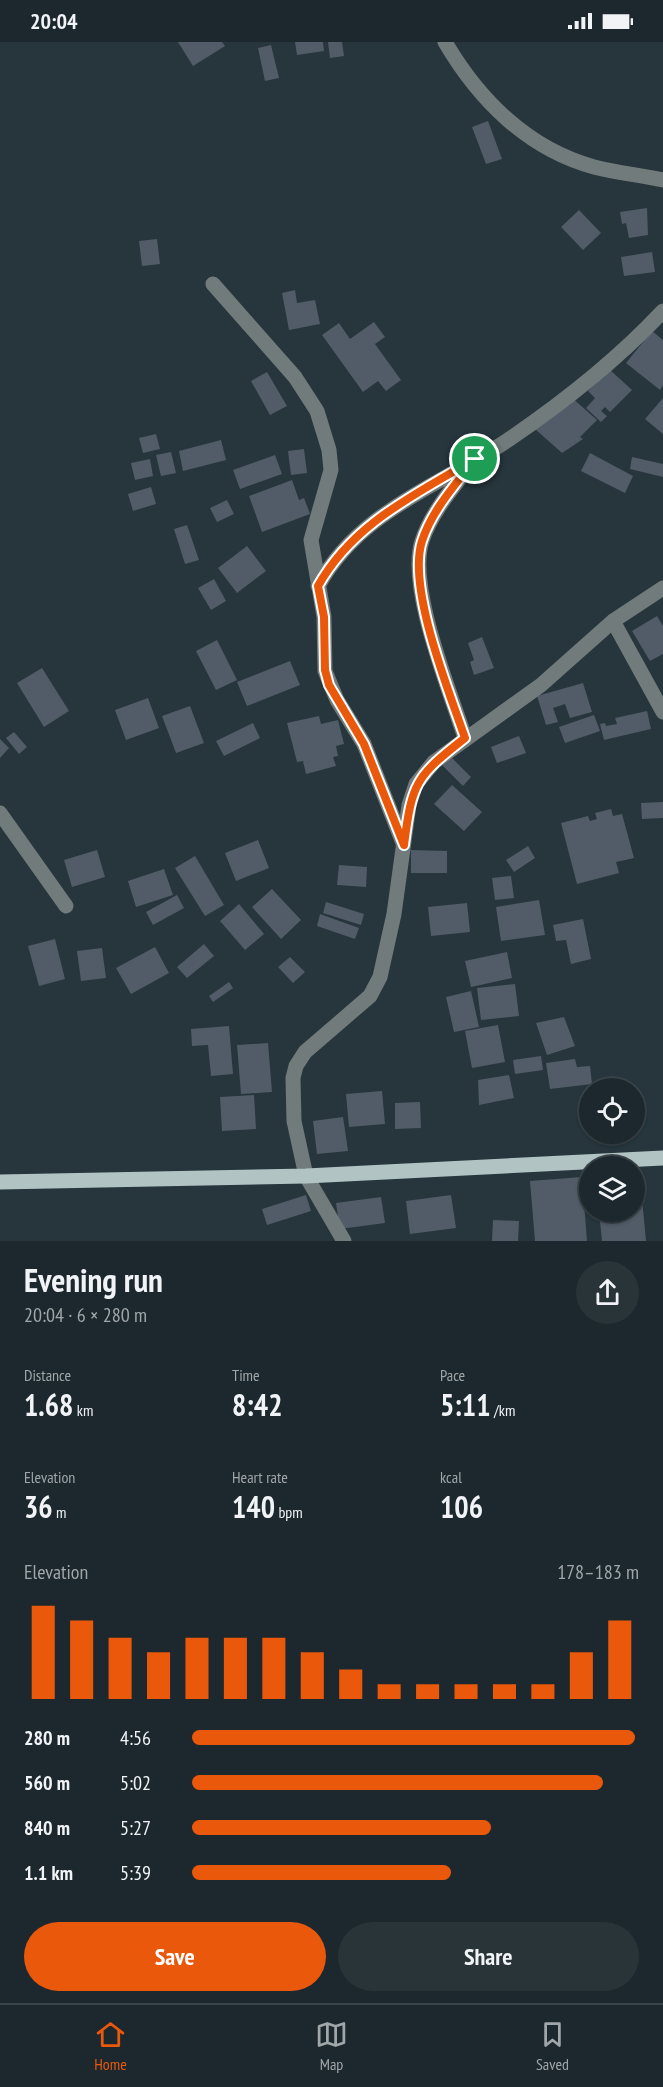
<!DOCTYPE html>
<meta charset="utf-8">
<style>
:root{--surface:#1c282d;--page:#293439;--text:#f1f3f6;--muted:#a0a6aa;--line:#3a4449;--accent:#ea580c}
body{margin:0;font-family:"PT Sans Narrow",sans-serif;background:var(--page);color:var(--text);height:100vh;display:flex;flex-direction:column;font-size:22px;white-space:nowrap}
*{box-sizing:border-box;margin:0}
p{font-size:20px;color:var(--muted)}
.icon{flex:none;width:33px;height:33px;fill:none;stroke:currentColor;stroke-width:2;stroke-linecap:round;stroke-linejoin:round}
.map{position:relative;height:1199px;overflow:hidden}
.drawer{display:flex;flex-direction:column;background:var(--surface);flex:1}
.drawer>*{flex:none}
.buttons{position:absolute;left:579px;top:1036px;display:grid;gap:12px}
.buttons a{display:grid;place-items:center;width:66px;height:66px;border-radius:50%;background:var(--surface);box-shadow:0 2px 4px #0004,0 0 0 2px var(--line);font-size:30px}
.pin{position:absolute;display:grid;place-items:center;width:51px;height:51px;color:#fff;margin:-26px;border:3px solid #fff;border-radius:50%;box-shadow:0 2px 6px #0007}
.round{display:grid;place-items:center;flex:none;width:63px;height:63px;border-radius:32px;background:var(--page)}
.head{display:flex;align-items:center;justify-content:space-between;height:102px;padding:0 24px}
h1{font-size:33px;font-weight:700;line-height:45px}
.metrics{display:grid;grid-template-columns:repeat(3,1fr);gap:9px;height:102px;padding:6px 24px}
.metrics div{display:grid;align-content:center}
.metrics b{font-size:30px;font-weight:700}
.metrics small{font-size:16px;font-weight:400}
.metrics p{font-size:16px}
.chart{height:168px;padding:12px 24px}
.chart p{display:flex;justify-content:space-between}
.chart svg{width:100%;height:108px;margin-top:6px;stroke:var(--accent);stroke-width:6}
.cta{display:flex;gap:12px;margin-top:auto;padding:12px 24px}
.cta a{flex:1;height:69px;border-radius:36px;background:var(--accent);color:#fff;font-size:24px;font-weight:700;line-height:69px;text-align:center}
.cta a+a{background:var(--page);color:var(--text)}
ul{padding:0 24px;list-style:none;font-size:20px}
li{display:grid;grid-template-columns:96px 72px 1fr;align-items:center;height:45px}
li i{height:15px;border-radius:8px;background:var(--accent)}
.status{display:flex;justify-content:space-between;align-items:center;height:42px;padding:0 30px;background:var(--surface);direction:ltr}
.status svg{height:16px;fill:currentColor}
.menu{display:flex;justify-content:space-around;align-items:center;height:84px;border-top:2px solid var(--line);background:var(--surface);font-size:16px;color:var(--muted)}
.menu a{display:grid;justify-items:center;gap:3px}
.menu .current{color:var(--accent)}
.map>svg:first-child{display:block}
.building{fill:#525b68}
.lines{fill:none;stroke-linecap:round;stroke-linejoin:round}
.minor{stroke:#727b7b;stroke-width:15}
.major{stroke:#b1c3c3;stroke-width:15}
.route-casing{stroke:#fff;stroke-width:12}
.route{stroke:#ea580c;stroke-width:8}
</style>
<div class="status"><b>20:04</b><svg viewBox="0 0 49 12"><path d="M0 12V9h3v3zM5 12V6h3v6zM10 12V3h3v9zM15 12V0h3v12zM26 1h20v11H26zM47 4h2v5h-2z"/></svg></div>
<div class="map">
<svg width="663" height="1199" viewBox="0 0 663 1199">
<rect width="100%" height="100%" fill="#26363c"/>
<path class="building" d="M178,0H222L225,4L193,24Z
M295,0H323L324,9L297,13Z
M328,0H342L344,14L330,16Z
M271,3L279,36L265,39L258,6Z
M488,79L502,117L486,122L472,85Z
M647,166L648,193L629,196L626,181L622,182L620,170Z
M579,168L601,191L583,208L561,185Z
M157,197L160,222L142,224L139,199Z
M652,210L655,230L624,234L621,215Z
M295,248L297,261L315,258L320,282L289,288L282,251Z
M374,280L385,295L375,302L401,338L386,349L378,339L363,350L322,293L339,281L350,297Z
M652,289L663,298V343L660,348L626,321Z
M609,327L632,348L610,370L605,365L601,369L607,374L601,380L586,366L595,356L588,349Z
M267,330L287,364L270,373L251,339Z
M570,354L597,378L580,395L583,397L562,411L535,387Z
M663,356V392L645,377Z
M156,392L160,407L143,411L139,396Z
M221,398L226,418L183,429L179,409Z
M304,407L307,431L291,433L288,409Z
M171,410L176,431L161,434L156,413Z
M590,411L633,434L625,451L581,429Z
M275,413L282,432L240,447L233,428Z
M632,415L663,422V435L630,427Z
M150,417L153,434L135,438L131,421Z
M292,438L299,458L304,456L310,472L262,490L249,454Z
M151,445L156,462L133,469L128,452Z
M227,458L234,472L217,480L210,466Z
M187,483L199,518L185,522L174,487Z
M247,504L266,529L237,551L218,526Z
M214,537L226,559L211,568L198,546Z
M657,574L663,584V612L650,619L632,589Z
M482,595L494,626L474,633L470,620L474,618L468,601Z
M217,598L237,638L216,648L196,609Z
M290,619L300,643L247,664L237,640Z
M42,626L69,669L44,685L17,641Z
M583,641L592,670L570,676L565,662L553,666L558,680L546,683L537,654Z
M148,656L159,686L126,698L115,668Z
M190,664L204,701L176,711L162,674Z
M647,669L651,687L604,698L600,682L605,681L606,684L617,682L615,676Z
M594,673L600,689L565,701L559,685Z
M319,674L321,682L338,678L344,702L336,704L338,714L333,715L336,724L306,732L303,719L297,720L287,681Z
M253,681L260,696L224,714L216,699Z
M14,690L27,705L19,712L6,696Z
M519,694L526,711L497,721L491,705Z
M0,697L9,706L0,716Z
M451,715L471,735L463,744L442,723Z
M452,743L482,770L464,789L434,762Z
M663,760V776L642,777L641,761Z
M611,767L613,774L622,772L634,816L616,820L619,831L577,842L561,781L588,774L590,779L597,777L595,771Z
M258,798L269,826L236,839L225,811Z
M528,804L535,816L514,830L506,818Z
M97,808L105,835L72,845L64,818Z
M411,808L447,809V831H411Z
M195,814L224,863L205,874L175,826Z
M339,823L367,825L366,845L337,843Z
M164,827L173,853L136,865L128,839Z
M511,834L514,856L495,858L492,836Z
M272,847L301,878L281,897L252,865Z
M177,853L184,866L153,883L146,870Z
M539,858L545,893L501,899L496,865Z
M326,860L364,872L361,883L323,871Z
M467,861L470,890L431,894L428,865Z
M239,862L264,892L245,908L220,879Z
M320,872L359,886L355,897L317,884Z
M583,877L591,917L571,922L566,898L556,899L553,883Z
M55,897L65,937L39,944L28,904Z
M204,902L214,914L187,936L177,925Z
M155,905L169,931L131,952L116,926Z
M102,906L106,936L81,939L77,909Z
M507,910L512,936L471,945L465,919Z
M290,915L305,930L293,941L278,925Z
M229,940L233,946L213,960L209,954Z
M515,942L519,974L481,978L477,946Z
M471,949L479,985L454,990L446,955Z
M564,975L575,1004L547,1013L536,981Z
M498,983L505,1020L472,1026L465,989Z
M229,984L233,1032L211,1034L208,1003L192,1004L191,987Z
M268,1001L272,1050L241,1052L237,1003Z
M541,1014L543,1028L515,1032L513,1018Z
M575,1017L577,1025L590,1024L592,1042L550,1047L546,1021Z
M509,1033L514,1056L479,1063L478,1038Z
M382,1049L385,1082L349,1085L346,1052Z
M254,1053L256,1087L222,1089L220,1055Z
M420,1060L421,1086L395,1087V1061Z
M343,1075L348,1109L317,1112L313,1079Z
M582,1135L587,1199H535L530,1139Z
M641,1146L646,1199H602L599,1170H634V1147Z
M306,1153L311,1169L267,1183L262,1167Z
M451,1153L456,1186L410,1192L406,1159Z
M381,1155L385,1181L340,1187L336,1161Z
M493,1178L519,1179L518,1199H492Z"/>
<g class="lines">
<path class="minor" d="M445,0C479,58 528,107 594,125C617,131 640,133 663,138
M213,242L295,335L317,369L329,408L331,428L311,498L324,575L325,629L337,658L364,702L403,801
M318,544C360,468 440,444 508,398C564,360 617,318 663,269
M613,579L663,670
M465,696C450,649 407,545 422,499C431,471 452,447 469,425
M0,771L66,864
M344,1199L306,1134L294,1079L293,1036L296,1024L305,1010L370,954L380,935L394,872L409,763L416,742L434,720L541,643L613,579L663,546"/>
<path class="major" d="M0,1140L306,1134L663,1116"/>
</g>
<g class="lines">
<defs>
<path id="route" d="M475,417C456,442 432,468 422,499C407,546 449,649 465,696C415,735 412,741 404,803L364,702L329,643L325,628L324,575L318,544C353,481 415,453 475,417Z"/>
</defs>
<use href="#route" class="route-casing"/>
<use href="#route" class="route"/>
</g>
</svg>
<div class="buttons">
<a><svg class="icon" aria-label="locate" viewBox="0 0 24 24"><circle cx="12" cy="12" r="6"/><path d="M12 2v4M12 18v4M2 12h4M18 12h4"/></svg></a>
<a><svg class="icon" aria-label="layers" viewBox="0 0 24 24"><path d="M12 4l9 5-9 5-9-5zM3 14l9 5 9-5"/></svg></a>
</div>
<div class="pin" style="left:475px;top:417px;background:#1e9e55"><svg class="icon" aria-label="arrive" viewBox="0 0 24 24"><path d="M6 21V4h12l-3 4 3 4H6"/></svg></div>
</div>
<section class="drawer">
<div class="head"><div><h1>Evening run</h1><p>20:04 · 6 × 280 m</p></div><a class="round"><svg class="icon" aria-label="share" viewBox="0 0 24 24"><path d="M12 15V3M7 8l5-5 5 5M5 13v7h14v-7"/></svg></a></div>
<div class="metrics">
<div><p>Distance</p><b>1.68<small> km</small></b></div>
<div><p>Time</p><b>8:42</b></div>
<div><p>Pace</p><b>5:11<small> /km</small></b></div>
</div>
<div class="metrics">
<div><p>Elevation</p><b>36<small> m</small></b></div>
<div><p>Heart rate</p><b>140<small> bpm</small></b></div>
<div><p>kcal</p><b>106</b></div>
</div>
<div class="chart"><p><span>Elevation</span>178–183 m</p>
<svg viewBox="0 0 160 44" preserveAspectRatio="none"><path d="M5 44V6M15 44V12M25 44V19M35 44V25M45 44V19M55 44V19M65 44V19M75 44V25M85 44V32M95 44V38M105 44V38M115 44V38M125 44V38M135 44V38M145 44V25M155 44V12"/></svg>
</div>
<ul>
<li><b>280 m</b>4:56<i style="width:99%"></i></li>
<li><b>560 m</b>5:02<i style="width:92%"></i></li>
<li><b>840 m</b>5:27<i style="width:67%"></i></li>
<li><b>1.1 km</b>5:39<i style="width:58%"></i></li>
</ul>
<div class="cta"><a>Save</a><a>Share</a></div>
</section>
<nav class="menu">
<a class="current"><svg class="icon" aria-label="home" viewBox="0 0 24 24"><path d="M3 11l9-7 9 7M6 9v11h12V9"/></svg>Home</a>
<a><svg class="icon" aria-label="map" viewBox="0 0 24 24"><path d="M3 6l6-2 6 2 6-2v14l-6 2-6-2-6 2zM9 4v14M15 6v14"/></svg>Map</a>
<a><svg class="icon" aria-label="saved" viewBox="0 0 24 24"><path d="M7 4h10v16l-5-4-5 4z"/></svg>Saved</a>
</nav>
